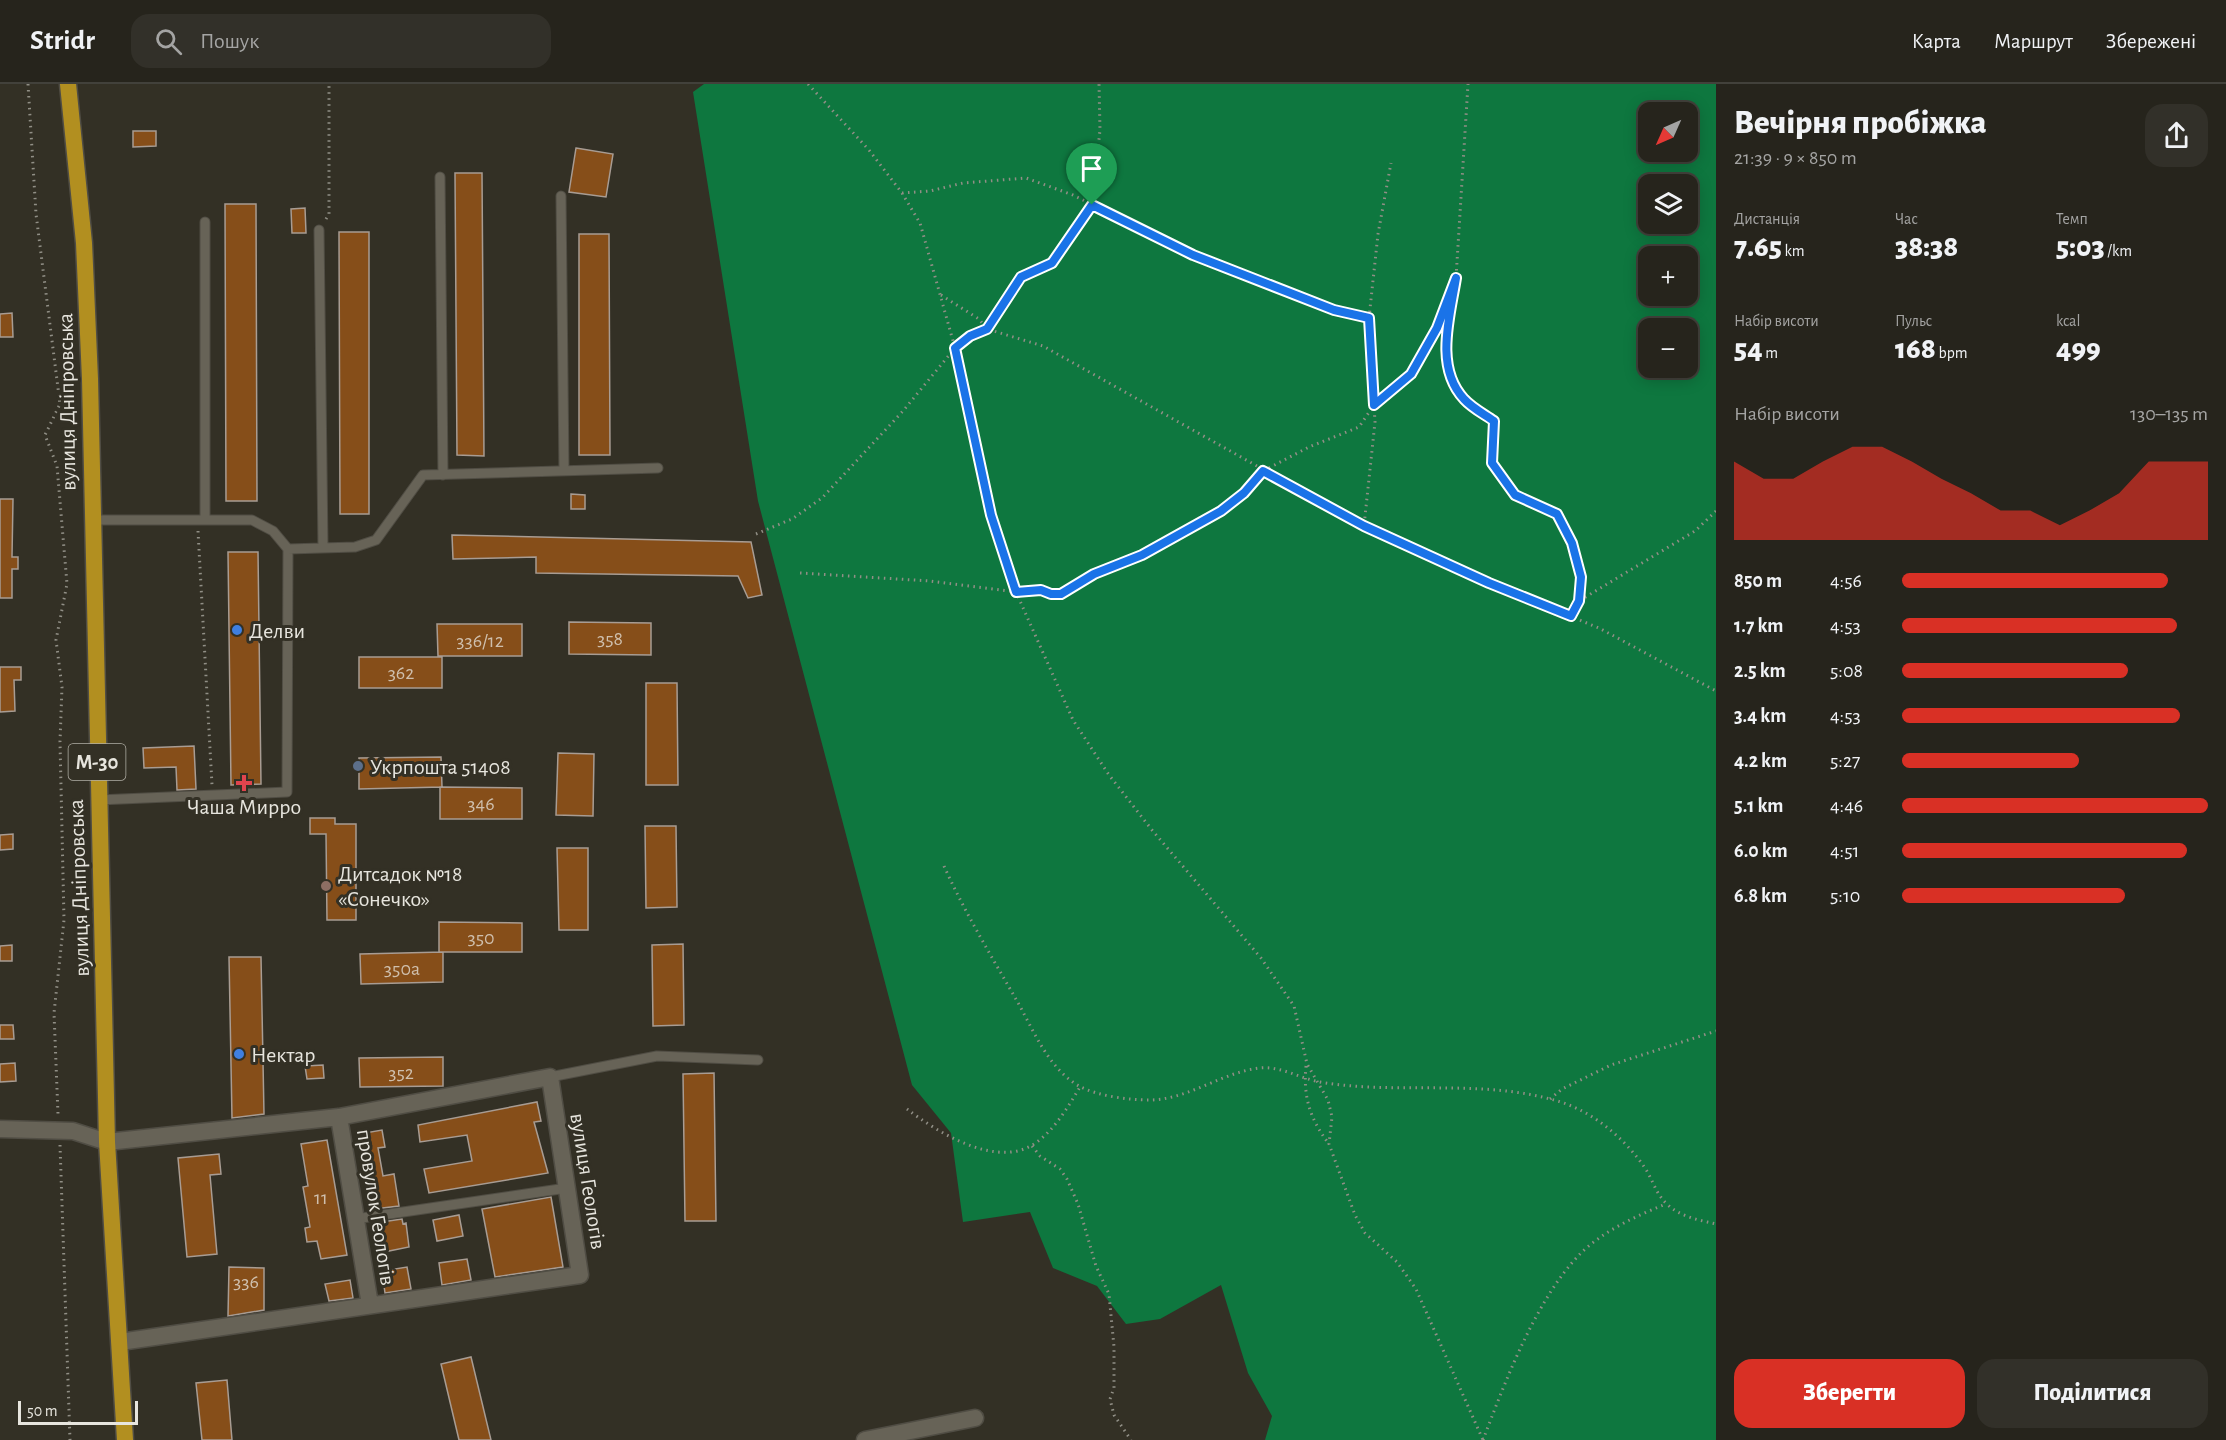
<!DOCTYPE html>
<html lang="uk">
<meta charset="utf-8">
<style>
:root{--surface:#26241c;--page:#323029;--text:#f1f3f6;--muted:#a4a4a3;--line:#42413b;--accent:#d93025}
body{margin:0;font-family:"Alegreya Sans",sans-serif;background:var(--page);color:var(--text);height:100vh;display:flex;flex-direction:column;font-size:22px;white-space:nowrap}
*{box-sizing:border-box;margin:0}
p{font-size:20px;color:var(--muted)}
.icon{flex:none;width:33px;height:33px;fill:none;stroke:currentColor;stroke-width:2;stroke-linecap:round;stroke-linejoin:round}
.map{position:relative;flex:1;overflow:hidden}
.panel{display:flex;flex-direction:column;background:var(--surface);width:510px}
.panel>*{flex:none}
.needle{width:39px;rotate:225deg}
.fabs{position:absolute;left:1638px;top:18px;display:grid;gap:12px}
.fabs a{display:grid;place-items:center;width:60px;height:60px;border-radius:12px;background:var(--surface);box-shadow:0 3px 15px #0003,0 0 0 2px var(--line);font-size:30px}
.scale{position:absolute;left:18px;bottom:15px;width:120px;box-sizing:border-box;padding-left:6px;border:3px solid #e7e5de;border-top:0;font-size:16px;line-height:21px;white-space:nowrap;color:#e7e5de;-webkit-text-stroke:4px #333025;paint-order:stroke}
.pin{position:absolute;display:grid;place-items:center;width:51px;height:51px;color:#fff;margin:-62px -26px;border-radius:50% 50% 50% 0;rotate:-45deg;box-shadow:0 0 6px #0007}
.pin .icon{rotate:45deg}
.round{display:grid;place-items:center;flex:none;width:63px;height:63px;border-radius:18px;background:var(--page)}
.summary{display:flex;align-items:center;justify-content:space-between;height:102px;padding:0 18px}
h1{font-size:33px;font-weight:800;line-height:45px}
.metrics{display:grid;grid-template-columns:repeat(3,1fr);gap:9px;height:102px;padding:6px 18px}
.metrics div{display:grid;align-content:center}
.metrics b{font-size:30px;font-weight:800}
.metrics small{font-size:16px;font-weight:400}
.metrics p{font-size:16px}
.chart{height:168px;padding:12px 18px}
.chart p{display:flex;justify-content:space-between}
.chart svg{width:100%;height:108px;margin-top:6px;fill:var(--accent);opacity:.7}
.cta{display:flex;gap:12px;margin-top:auto;padding:12px 18px}
.cta a{flex:1;height:69px;border-radius:18px;background:var(--accent);color:#fff;font-size:24px;font-weight:800;line-height:69px;text-align:center}
.cta a+a{background:var(--page);color:var(--text)}
ul{padding:0 18px;list-style:none;font-size:20px}
li{display:grid;grid-template-columns:96px 72px 1fr;align-items:center;height:45px}
li i{height:15px;border-radius:8px;background:var(--accent)}
header{display:flex;align-items:center;gap:36px;box-sizing:border-box;height:84px;padding:0 30px;background:var(--surface);border-bottom:2px solid var(--line)}
header strong{font-size:28px}
nav{display:flex;gap:33px;margin-inline-start:auto;font-size:21px}
.search{width:420px;height:54px;background:var(--page);display:flex;align-items:center;gap:15px;box-sizing:border-box;padding:0 21px;border-radius:18px;color:var(--muted);font-size:22px}
main{display:flex;flex:1;min-height:0}
.map>svg:first-child{display:block}
.forest{fill:#0e773f;fill-rule:evenodd}
.building{fill:#864e19;stroke:#a89c93;stroke-width:1.5}
.lines{fill:none;stroke-linecap:round;stroke-linejoin:round}
.service-casing{stroke:#504d44;stroke-width:11}
.minor-casing{stroke:#504d44;stroke-width:19}
.trunk-casing{stroke:#504d44;stroke-width:19}
.path{stroke:#918f86;stroke-width:3;stroke-dasharray:1.5 4.5;stroke-linecap:butt}
.service{stroke:#676357;stroke-width:9}
.minor{stroke:#676357;stroke-width:16}
.trunk{stroke:#b28f20;stroke-width:16}
.route-casing{stroke:#fff;stroke-width:12}
.route{stroke:#1a73e8;stroke-width:8}
.shop-dot{fill:#3f7fe0;stroke:#333025;stroke-width:2}
.service-dot{fill:#5c6f8a;stroke:#333025;stroke-width:2}
.health-dot{fill:#e0444e;stroke:#333025;stroke-width:2}
.education-dot{fill:#8d6e63;stroke:#333025;stroke-width:2}
.labels{text-anchor:middle;stroke-width:6;stroke-linejoin:round;paint-order:stroke}
.number-label{font-size:20px;fill:#cfbfad}
.shield{fill:#333025;stroke:#b1afa6;stroke-width:1.5}
.shield-label{font-size:21px;font-weight:bold;fill:#e7e5de}
.street-label{font-size:22px;fill:#e7e5de;stroke:#333025}
.poi-label{font-size:22px;fill:#e7e5de;stroke:#333025;text-anchor:start}
</style>
<header>
<strong>Stridr</strong>
<div class="search"><svg class="icon" aria-label="search" viewBox="0 0 24 24"><circle cx="10" cy="10" r="6"/><path d="M15 15l6 6"/></svg>Пошук</div>
<nav><a>Карта</a><a>Маршрут</a><a>Збережені</a></nav>
</header>
<main>
<div class="map">
<svg width="1716" height="1356" viewBox="0 0 1716 1356">
<rect width="100%" height="100%" fill="#333025"/>
<path class="forest" d="M704,0H1716V1356H1265L1272,1332L1248,1289L1221,1201L1160,1235L1126,1240L1097,1202L1053,1184L1030,1128L963,1138L951,1049L912,1001L758,417L693,8ZM1648,28H1688V68H1648ZM1648,100H1688V140H1648ZM1648,172H1688V212H1648ZM1648,244H1688V284H1648Z"/>
<path class="building" d="M133,47H156V62L133,63Z
M576,64L613,70L606,113L569,108Z
M455,89H482L484,372L457,371Z
M225,120H256L257,417H226Z
M305,124L306,149H292L291,125Z
M339,148H369V430H340Z
M579,150H609L610,371H579Z
M12,229L13,253H0V230Z
M571,410L585,411V425H571Z
M0,415H13L12,473H18V485H12V514H0Z
M452,451L751,458L762,511L748,514L738,492L536,489V473L453,475Z
M228,468H258L261,700L231,701Z
M569,538L651,539V571L569,570Z
M437,540H522V572H438Z
M359,573H442V604H359Z
M0,583H21V596H14L15,627L0,628Z
M646,599H677L678,701H646Z
M194,662L196,705L177,706L176,683L144,684L143,664Z
M558,669L594,670L593,732L556,731Z
M441,673L442,703L359,705V674Z
M440,703L522,704V735H440Z
M310,734H335V740H356V836H327L326,750H310Z
M645,742H676L677,823L646,824Z
M13,750V765L0,766V751Z
M557,764H588V846H559Z
M439,838L522,839V868H439Z
M683,860L684,941L653,942L652,861Z
M12,861V877H0V862Z
M443,868V898L361,900L360,870Z
M229,873H261L264,1030L232,1034Z
M0,941H13L14,955H0Z
M443,973V1002L360,1003L359,974Z
M15,979L16,997L0,998V980Z
M323,981L324,994L307,995L305,982Z
M714,989L716,1137H685L683,990Z
M537,1018L541,1037L534,1038L548,1089L429,1109L424,1085L472,1077L467,1051L420,1058L418,1041Z
M382,1046L385,1063L378,1064L383,1092L394,1090L399,1122L374,1125L365,1095L371,1094L359,1050Z
M327,1056L347,1171L321,1175L317,1157L307,1158L305,1144L310,1143L303,1103L308,1102L301,1060Z
M219,1070L221,1090L210,1091L217,1170L187,1173L178,1074Z
M551,1113L563,1183L495,1193L482,1125Z
M459,1131L463,1152L437,1157L433,1136Z
M402,1135L403,1140L406,1139L409,1163L379,1169L375,1139Z
M467,1175L471,1196L442,1201L439,1179Z
M229,1183L264,1184V1226L228,1232Z
M407,1183L411,1205L385,1209L382,1187Z
M350,1196L353,1214L329,1217L325,1200Z
M471,1273L491,1356H459L441,1280Z
M227,1296L232,1356H202L196,1299Z"/>
<g class="lines">
<defs>
<path id="service" d="M440,93L443,391
M561,112L564,387
M205,138V436
M319,146L323,464
M91,436H252L273,447L288,465L355,463L376,456L423,391L658,384
M98,716L287,708L288,465
M550,993L657,972L758,976
M355,1135L567,1104"/>
<path id="minor" d="M339,1033L370,1221
M0,1045L73,1047L107,1058L339,1033L550,993L580,1191L120,1258
M865,1356L975,1334"/>
<path id="trunk" d="M68,0L84,159L90,295L107,1058L125,1356"/>
</defs>
<use href="#service" class="service-casing"/>
<use href="#minor" class="minor-casing"/>
<use href="#trunk" class="trunk-casing"/>
<path class="path" d="M28,0L36,130L60,320L45,351L57,382L67,500L56,556L62,603L60,658L64,836L54,929L58,1030
M808,0L869,66L902,109L920,139L955,264L991,431L1016,508L1041,506L1051,510H1061L1094,490L1181,451L1221,427L1244,409L1263,387L1309,363L1359,343L1374,321L1411,290L1438,244L1456,194L1468,0
M902,109L930,107L963,99L1026,94L1073,111L1193,171L1334,226L1369,234L1375,338L1364,442
M326,135L329,130V0
M1455,202C1449,239 1436,284 1464,315C1472,323 1484,330 1494,337L1492,379L1515,411L1557,431L1572,459L1581,493L1579,517
M941,211L979,235L987,245L1043,262L1364,442L1489,499L1599,544L1716,607
M1369,234L1378,150L1391,79
M198,447L212,701
M756,450L792,435L822,414L903,327L955,264L970,252L987,245L1021,193L1052,179L1092,121L1100,46L1099,0
M800,489L930,497L1016,508L1073,636L1109,691L1152,746L1261,874L1294,922L1307,980L1328,1016L1332,1033L1329,1060L1355,1131L1365,1149L1397,1178L1416,1205L1483,1356
M1571,532L1579,517L1695,447L1716,427
M944,782C965,829 992,873 1017,917C1034,947 1048,984 1079,1002C1097,1012 1129,1016 1149,1016C1188,1016 1222,988 1260,984C1281,982 1299,994 1320,998C1396,1011 1475,995 1550,1015C1589,1024 1623,1052 1645,1084C1653,1096 1656,1111 1668,1121C1681,1133 1699,1136 1716,1140
M1306,982C1303,1013 1310,1035 1329,1060
M1550,1015L1562,1005L1611,981L1716,947
M907,1025C937,1048 996,1085 1034,1060C1054,1047 1068,1023 1080,1003
M60,1061L70,1356
M1032,1062L1040,1072L1060,1085L1067,1095L1078,1120L1096,1182L1109,1210L1114,1263V1304L1110,1315L1114,1331L1131,1356
M1483,1356C1505,1298 1536,1215 1580,1170C1603,1147 1636,1132 1666,1120"/>
<use href="#service" class="service"/>
<use href="#minor" class="minor"/>
<use href="#trunk" class="trunk"/>
</g>
<g class="lines">
<defs>
<path id="route" d="M1092,121L1193,171L1334,226L1369,234L1374,321L1411,290L1437,244L1456,194C1450,232 1434,283 1464,315C1472,324 1484,330 1494,337L1492,379L1515,411L1557,430L1572,459L1581,493L1579,517L1571,532L1489,499L1364,442L1263,387L1244,409L1221,427L1142,471L1094,490L1061,510H1051L1041,506L1016,508L991,431L955,264L970,252L987,245L1021,193L1052,179Z"/>
</defs>
<use href="#route" class="route-casing"/>
<use href="#route" class="route"/>
</g>
<g class="shop-dot">
<circle cx="237" cy="546" r="6"/>
<circle cx="239" cy="970" r="6"/>
</g>
<circle class="service-dot" cx="358" cy="682" r="6"/>
<path class="health-dot" d="M241 690h6v6h6v6h-6v6h-6v-6h-6v-6h6z"/>
<circle class="education-dot" cx="326" cy="802" r="6"/>
<g class="labels">
<g class="number-label">
<text x="610" y="561">358</text>
<text x="480" y="563">336/12</text>
<text x="401" y="595">362</text>
<text x="481" y="726">346</text>
<text x="481" y="860">350</text>
<text x="402" y="891">350а</text>
<text x="401" y="995">352</text>
<text x="321" y="1120">11</text>
<text x="246" y="1204">336</text>
</g>
<rect class="shield" x="68.5" y="660" width="57" height="36" rx="4.5"/>
<g class="shield-label">
<text x="97" y="685">М-30</text>
</g>
<g class="street-label">
<text transform="translate(66 318) rotate(-91)" y="8">вулиця Дніпровська</text>
<text transform="translate(78 804) rotate(-92)" y="8">вулиця Дніпровська</text>
<text transform="translate(589 1097) rotate(81)" y="8">вулиця Геологів</text>
<text transform="translate(377 1123) rotate(81)" y="8">провулок Геологів</text>
</g>
<g class="poi-label">
<text x="249" y="554">Делви</text>
<text x="370" y="690">Укрпошта 51408</text>
<text x="244" y="730" text-anchor="middle">Чаша Мирро</text>
<text x="338" y="797">Дитсадок №18<tspan x="338" dy="25">«Сонечко»</tspan></text>
<text x="251" y="978">Нектар</text>
</g>
</g>
</svg>
<div class="fabs">
<a><svg class="needle" viewBox="-14 -14 28 28"><path d="M0-13l5 13h-10z" fill="#e53935"/><path d="M0 13l5-13h-10z" fill="#a4a4a3"/></svg></a>
<a><svg class="icon" aria-label="layers" viewBox="0 0 24 24"><path d="M12 4l9 5-9 5-9-5zM3 14l9 5 9-5"/></svg></a>
<a>+</a>
<a>−</a>
</div>
<div class="scale">50 m</div>
<div class="pin" style="left:1092px;top:121px;background:#1e9e55"><svg class="icon" aria-label="arrive" viewBox="0 0 24 24"><path d="M6 21V4h12l-3 4 3 4H6"/></svg></div>
</div>
<section class="panel">
<div class="summary"><div><h1>Вечірня пробіжка</h1><p>21:39 · 9 × 850 m</p></div><a class="round"><svg class="icon" aria-label="share" viewBox="0 0 24 24"><path d="M12 15V3M7 8l5-5 5 5M5 13v7h14v-7"/></svg></a></div>
<div class="metrics">
<div><p>Дистанція</p><b>7.65<small> km</small></b></div>
<div><p>Час</p><b>38:38</b></div>
<div><p>Темп</p><b>5:03<small> /km</small></b></div>
</div>
<div class="metrics">
<div><p>Набір висоти</p><b>54<small> m</small></b></div>
<div><p>Пульс</p><b>168<small> bpm</small></b></div>
<div><p>kcal</p><b>499</b></div>
</div>
<div class="chart"><p><span>Набір висоти</span>130–135 m</p>
<svg viewBox="0 0 160 44" preserveAspectRatio="none"><path d="M0 44V12L10 19L20 19L30 12L40 6L50 6L60 12L70 19L80 25L90 32L100 32L110 38L120 32L130 25L140 12L150 12L160 12V44z"/></svg>
</div>
<ul>
<li><b>850 m</b>4:56<i style="width:87%"></i></li>
<li><b>1.7 km</b>4:53<i style="width:90%"></i></li>
<li><b>2.5 km</b>5:08<i style="width:74%"></i></li>
<li><b>3.4 km</b>4:53<i style="width:91%"></i></li>
<li><b>4.2 km</b>5:27<i style="width:58%"></i></li>
<li><b>5.1 km</b>4:46<i style="width:100%"></i></li>
<li><b>6.0 km</b>4:51<i style="width:93%"></i></li>
<li><b>6.8 km</b>5:10<i style="width:73%"></i></li>
</ul>
<div class="cta"><a>Зберегти</a><a>Поділитися</a></div>
</section>
</main>
